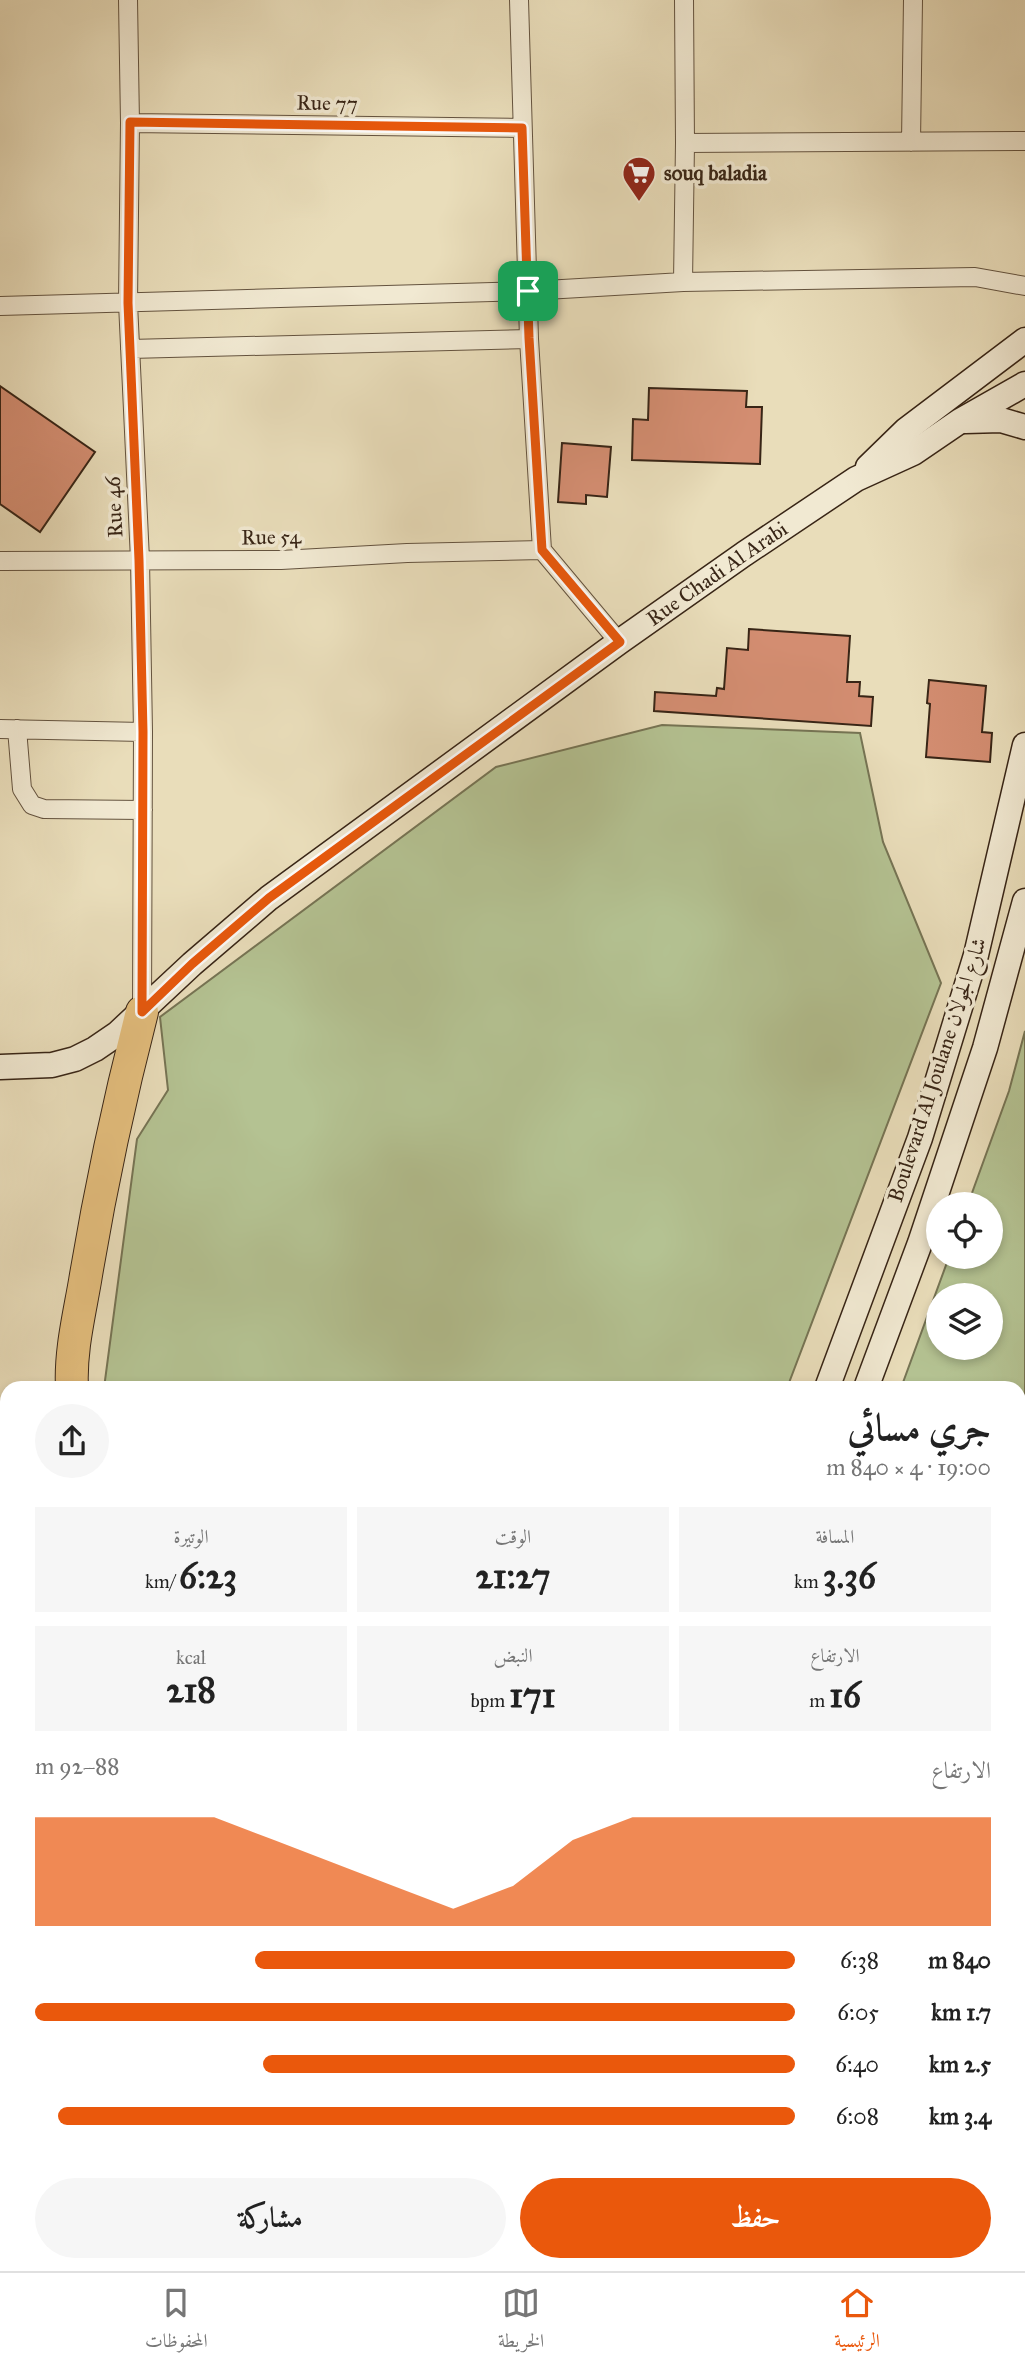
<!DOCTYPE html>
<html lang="ar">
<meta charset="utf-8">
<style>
:root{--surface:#fff;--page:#f6f6f6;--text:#222;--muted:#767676;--line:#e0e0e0;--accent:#ea580c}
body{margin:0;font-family:"IM FELL Great Primer",Amiri,serif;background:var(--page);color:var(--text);direction:rtl;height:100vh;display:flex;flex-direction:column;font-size:26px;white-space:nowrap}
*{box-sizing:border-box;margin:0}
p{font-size:23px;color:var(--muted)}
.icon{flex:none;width:38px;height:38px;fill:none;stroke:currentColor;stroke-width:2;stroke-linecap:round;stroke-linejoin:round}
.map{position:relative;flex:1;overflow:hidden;direction:ltr}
.details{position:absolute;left:0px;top:1381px;width:1026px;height:891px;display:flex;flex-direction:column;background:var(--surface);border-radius:21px 21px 0 0;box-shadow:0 4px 10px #0003;direction:rtl}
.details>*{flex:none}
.buttons{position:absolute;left:926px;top:1192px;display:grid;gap:14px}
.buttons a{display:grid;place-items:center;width:77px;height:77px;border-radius:50%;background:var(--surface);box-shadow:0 4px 10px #0003;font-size:35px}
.pin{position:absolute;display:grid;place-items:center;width:60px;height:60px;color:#fff;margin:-30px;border-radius:14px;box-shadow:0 4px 10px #0006}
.round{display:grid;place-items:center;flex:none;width:74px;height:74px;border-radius:37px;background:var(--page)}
.head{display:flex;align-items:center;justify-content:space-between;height:119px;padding:0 35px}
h1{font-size:38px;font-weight:800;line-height:52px}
.stats{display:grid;grid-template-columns:repeat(3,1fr);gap:10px;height:119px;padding:7px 35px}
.stats div{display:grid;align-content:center;border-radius:0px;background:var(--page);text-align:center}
.stats b{font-size:35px;font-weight:800}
.stats small{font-size:19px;font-weight:400}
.stats p{font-size:19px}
.chart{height:196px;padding:14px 35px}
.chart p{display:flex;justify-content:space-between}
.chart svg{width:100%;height:126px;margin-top:7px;fill:var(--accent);opacity:.7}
.action{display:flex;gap:14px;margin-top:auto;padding:14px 35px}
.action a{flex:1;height:80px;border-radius:42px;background:var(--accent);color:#fff;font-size:28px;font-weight:800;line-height:80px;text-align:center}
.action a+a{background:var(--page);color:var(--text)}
ul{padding:0 35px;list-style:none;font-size:23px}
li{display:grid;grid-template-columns:112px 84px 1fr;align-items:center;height:52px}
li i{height:18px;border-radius:9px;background:var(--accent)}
.tabs{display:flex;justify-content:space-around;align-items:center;height:98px;border-top:2px solid var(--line);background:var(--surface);font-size:19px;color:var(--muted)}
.tabs a{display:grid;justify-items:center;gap:4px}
.tabs .selected{color:var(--accent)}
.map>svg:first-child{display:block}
.green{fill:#b4c292;stroke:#767454;stroke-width:2;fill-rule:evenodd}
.building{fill:#d38d71;stroke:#382516;stroke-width:2}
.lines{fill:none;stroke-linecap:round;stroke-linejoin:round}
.street-casing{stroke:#64533f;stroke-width:20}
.secondary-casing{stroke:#382516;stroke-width:27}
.highway-casing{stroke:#382516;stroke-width:34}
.street{stroke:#f1e9d2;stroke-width:18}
.secondary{stroke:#f1e9d2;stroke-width:24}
.highway{stroke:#e4be7d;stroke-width:32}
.route-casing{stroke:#fff;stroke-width:14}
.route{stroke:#ea580c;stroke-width:9}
.labels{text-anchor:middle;stroke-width:7;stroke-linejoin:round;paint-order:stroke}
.street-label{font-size:21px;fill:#382516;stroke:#f1e9d2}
.poi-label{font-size:21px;font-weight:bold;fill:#382516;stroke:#f1e9d2;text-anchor:start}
</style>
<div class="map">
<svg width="1025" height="2271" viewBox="0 0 1025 2271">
<rect width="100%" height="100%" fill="#e9ddba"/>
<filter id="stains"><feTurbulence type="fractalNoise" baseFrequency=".00286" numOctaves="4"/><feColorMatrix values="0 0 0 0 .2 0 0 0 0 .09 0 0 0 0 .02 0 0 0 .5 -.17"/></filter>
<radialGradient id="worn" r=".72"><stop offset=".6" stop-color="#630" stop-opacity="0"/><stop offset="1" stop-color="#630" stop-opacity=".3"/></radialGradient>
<path class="green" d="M662,725L860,733L883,842L941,983L787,1388H104L137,1139L168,1090L160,1017L496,767Z
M1025,1031V1565H1018V1388H901L949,1257L990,1256V1204H968L1009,1091ZM990,1295V1348H938V1295Z
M0,1495L7,1498V1993L0,1999Z"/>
<path class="building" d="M0,386L95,452L40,532L0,504Z
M649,388L747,391L746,407H762L760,464L632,460L633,419L648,420Z
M562,443L611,447L607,497L586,495V504L558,502Z
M749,629L850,636L847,682H860L859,696L873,697L871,726L654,711L655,692L716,696L717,688L724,689L727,648L748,650Z
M929,680L986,686L982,732L992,733L990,762L926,757L930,704L927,703Z"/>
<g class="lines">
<defs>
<path id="street" d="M128,0L130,123L128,303L140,560L143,732L142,1012
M519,0L529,339L542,550L619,642
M130,123L522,128
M911,142L913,0
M685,143L1025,141
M683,282L685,143L684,0
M0,306L528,291L683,282L975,277L1025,286
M130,349L529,339
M0,561L281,560L407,553L542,550
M0,729L143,732
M17,729L22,789L32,805L44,809L143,810
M1018,1800H1025
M1018,1969L1025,1944
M1018,2060L1025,2062
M579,2271L580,2264
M655,2271L657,2264
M722,2271L724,2264
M789,2271L790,2264
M856,2271L858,2264
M936,2271L938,2264"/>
<g id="secondary">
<path d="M965,421L1001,420L1025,427"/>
<path d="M868,467L906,430L1025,340"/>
<path id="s1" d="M0,1067L52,1065L75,1059L95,1049L117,1034L192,964L269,898L619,642L744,554L856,479L913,453L960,421L1025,384"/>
<path d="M827,1388L920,1138L976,955L1025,745"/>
<path d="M866,1388L920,1243L985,1048L1025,901"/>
<path d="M186,2271L191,2264"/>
<path d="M230,2271L236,2264"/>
</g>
<path id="highway" d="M72,1388C70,1352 79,1316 85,1281C100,1190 119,1101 142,1012
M0,1487L7,1490
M0,1574H7
M1018,1601H1025
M0,1635L7,1636
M1018,1650L1025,1649
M0,1882L7,1881
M0,1943L7,1940
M0,1992L7,1985"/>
</defs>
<use href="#street" class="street-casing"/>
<use href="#secondary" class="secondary-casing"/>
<use href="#highway" class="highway-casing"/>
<use href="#street" class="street"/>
<use href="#secondary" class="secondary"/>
<use href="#highway" class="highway"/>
</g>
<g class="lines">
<defs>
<path id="route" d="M130,122L522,128L529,338L542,550L620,642L269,898L192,964L142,1012L143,732L139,560L128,303Z"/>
</defs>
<use href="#route" class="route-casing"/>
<use href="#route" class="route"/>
</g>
<defs>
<symbol id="supermarket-pin" viewBox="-11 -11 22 30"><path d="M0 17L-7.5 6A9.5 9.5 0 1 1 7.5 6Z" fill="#8f2418" stroke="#f1e9d2"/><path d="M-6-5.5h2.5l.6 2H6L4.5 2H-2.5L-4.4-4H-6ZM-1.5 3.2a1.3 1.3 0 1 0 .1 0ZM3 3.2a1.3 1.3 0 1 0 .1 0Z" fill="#fff"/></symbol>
</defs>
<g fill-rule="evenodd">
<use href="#supermarket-pin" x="620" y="154" width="38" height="52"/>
</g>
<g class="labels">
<g class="street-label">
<text transform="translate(327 103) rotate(1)" y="7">Rue 77</text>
<text transform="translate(114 507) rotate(-93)" y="7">Rue 46</text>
<text transform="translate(271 537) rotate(-1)" y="7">Rue 54</text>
<text dy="7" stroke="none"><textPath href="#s1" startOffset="882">Rue Chadi Al Arabi</textPath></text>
<text transform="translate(937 1070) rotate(-72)" y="7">Boulevard Al Joulane شارع الجولان</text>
</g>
<g class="poi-label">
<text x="664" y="180">souq baladia</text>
</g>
</g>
<rect width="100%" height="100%" filter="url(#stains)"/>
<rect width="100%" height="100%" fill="url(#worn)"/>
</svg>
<div class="buttons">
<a><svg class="icon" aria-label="locate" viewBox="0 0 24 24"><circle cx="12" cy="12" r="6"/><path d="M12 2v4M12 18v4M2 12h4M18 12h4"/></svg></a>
<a><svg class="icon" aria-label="layers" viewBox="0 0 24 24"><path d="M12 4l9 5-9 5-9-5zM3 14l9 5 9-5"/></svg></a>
</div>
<div class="pin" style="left:528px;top:291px;background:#1e9e55"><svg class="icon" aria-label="arrive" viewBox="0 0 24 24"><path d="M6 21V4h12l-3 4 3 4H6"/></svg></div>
<section class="details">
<div class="head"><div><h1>جري مسائي</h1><p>19:00 · 4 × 840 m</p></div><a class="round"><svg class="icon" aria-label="share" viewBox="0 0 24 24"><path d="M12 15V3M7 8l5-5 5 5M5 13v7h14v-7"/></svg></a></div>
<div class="stats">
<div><p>المسافة</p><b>3.36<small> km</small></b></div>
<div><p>الوقت</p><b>21:27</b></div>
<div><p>الوتيرة</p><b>6:23<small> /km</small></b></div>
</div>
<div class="stats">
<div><p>الارتفاع</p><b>16<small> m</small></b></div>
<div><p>النبض</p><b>171<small> bpm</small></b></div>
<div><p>kcal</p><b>218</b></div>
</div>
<div class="chart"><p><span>الارتفاع</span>88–92 m</p>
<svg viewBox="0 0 160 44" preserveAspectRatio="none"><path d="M0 44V6L10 6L20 6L30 6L40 14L50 22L60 30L70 38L80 30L90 14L100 6L110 6L120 6L130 6L140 6L150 6L160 6V44z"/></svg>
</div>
<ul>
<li><b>840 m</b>6:38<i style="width:71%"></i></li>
<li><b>1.7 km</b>6:05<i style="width:100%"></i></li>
<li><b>2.5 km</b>6:40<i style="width:70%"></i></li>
<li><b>3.4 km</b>6:08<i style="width:97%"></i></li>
</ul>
<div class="action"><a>حفظ</a><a>مشاركة</a></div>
</section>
</div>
<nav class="tabs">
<a class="selected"><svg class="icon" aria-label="home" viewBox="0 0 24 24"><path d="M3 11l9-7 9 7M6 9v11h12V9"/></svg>الرئيسية</a>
<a><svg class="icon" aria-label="map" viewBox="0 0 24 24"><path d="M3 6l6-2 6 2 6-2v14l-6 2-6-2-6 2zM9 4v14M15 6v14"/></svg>الخريطة</a>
<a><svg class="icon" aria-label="saved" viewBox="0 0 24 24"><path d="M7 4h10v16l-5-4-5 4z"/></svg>المحفوظات</a>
</nav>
